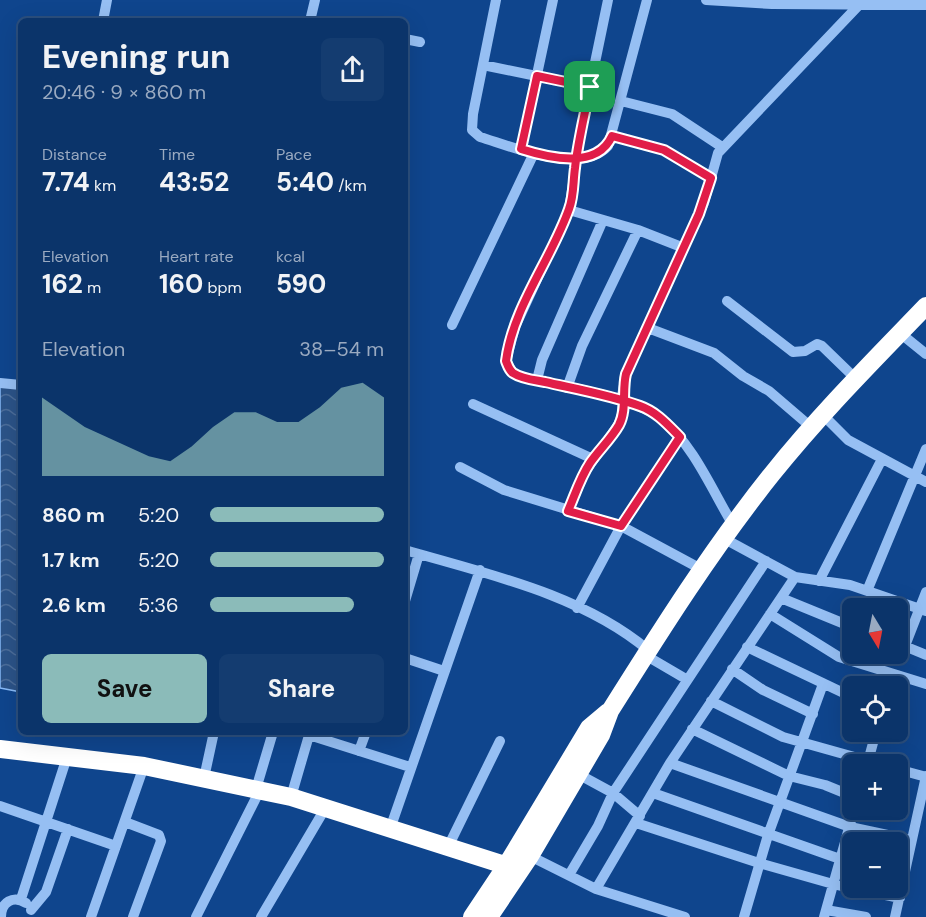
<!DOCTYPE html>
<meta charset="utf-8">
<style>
:root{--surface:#0b346a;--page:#143c70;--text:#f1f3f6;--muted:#9aaac1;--line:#2b4f7e;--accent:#8bbbb9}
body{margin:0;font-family:"DM Sans",sans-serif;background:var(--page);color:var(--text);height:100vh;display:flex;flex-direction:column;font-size:22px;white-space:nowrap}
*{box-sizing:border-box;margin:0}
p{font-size:20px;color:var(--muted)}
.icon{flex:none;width:33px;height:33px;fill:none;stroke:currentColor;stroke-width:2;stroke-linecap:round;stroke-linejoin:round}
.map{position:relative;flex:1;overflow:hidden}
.panel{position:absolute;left:18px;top:18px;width:390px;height:717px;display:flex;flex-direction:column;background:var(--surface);border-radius:9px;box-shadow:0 6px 24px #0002,0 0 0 2px var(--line)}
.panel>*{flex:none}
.needle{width:39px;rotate:170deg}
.controls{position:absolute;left:842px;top:598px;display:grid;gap:12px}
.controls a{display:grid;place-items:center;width:66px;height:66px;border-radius:9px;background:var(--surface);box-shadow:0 6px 24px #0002,0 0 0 2px var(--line);font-size:30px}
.pin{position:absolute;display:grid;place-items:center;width:51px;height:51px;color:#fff;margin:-26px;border-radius:12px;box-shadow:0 3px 9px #0006}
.round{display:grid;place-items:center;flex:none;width:63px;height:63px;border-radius:9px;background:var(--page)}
.headline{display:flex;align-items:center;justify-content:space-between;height:102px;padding:0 24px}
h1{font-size:33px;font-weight:700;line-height:45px}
.figures{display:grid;grid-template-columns:repeat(3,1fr);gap:9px;height:102px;padding:6px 24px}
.figures div{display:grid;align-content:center}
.figures b{font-size:26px;font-weight:700}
.figures small{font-size:16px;font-weight:400}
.figures p{font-size:16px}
.chart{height:168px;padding:12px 24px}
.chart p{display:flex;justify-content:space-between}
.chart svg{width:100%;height:108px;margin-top:6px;fill:var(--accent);opacity:.7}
.cta{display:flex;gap:12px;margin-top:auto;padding:12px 24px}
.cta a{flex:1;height:69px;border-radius:9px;background:var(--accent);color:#111;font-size:24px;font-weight:700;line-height:69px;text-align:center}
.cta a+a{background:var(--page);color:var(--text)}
ul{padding:0 24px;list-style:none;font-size:20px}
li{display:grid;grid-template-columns:96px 72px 1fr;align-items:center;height:45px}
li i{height:15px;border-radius:8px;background:var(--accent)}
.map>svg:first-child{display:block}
.water{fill:url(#water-waves);stroke:#87baf7;stroke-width:1.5}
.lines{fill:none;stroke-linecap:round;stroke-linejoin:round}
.minor{stroke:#96bff3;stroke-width:10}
.highway{stroke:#fff;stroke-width:18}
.route-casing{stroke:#fff;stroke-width:12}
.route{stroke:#e11d48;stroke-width:8}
</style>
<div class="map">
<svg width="926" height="917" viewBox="0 0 926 917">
<defs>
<pattern id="water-waves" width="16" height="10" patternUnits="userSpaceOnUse" patternTransform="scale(1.5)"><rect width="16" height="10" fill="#2b5388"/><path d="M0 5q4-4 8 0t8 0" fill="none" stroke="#4b6d9a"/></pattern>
</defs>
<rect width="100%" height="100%" fill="#0f458d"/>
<path class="water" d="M0,382L21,383V692L0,688Z"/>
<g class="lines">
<path class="minor" d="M496,0L473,114L472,130L480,137C513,147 581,176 608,146L647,0
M608,0L581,130L569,210L515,327L506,361L513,373L522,377C557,385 636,397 662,419C694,446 712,490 733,525
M706,0L772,4L926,5
M103,21L107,0
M310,21L315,0
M405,39L420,42
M483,65L590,87
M621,101L672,114L722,147
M612,136L664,150L711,178
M521,149L553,0
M569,210L638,230L684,248
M727,301L793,352L805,351L817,344L822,346L854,377
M452,325L534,153
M648,328L714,353L743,376L769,391L811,427
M900,333L926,354
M537,380L542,360L603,220
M0,383L21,385
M567,388L582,346L638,230
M473,404L593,459
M822,414L848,440L926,482
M460,467L504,490L621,526L701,569
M568,511L585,472L618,425L623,412L622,396L626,374L704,203L718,153L859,5
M723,538L795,577L850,585L926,611
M405,550C487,574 581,594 648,650
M819,581L882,459
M867,591L926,449
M781,598L852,627
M405,601L419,554
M577,608L621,526L680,437
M770,614L839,657L926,684
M897,643L926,655
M905,646L926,592
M747,647L852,697
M645,655L686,679
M405,658L444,671
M732,669L763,690L813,714
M711,701L783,737L883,765
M692,729L789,776L825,785L852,796
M309,735L410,767
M359,751L366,732
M670,763L850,827L911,840
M867,765L876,732
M897,769L926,777
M578,774L613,793L640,816
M204,778L214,732
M256,789L273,732
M653,793L840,859
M291,797L310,732
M0,806L116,846
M125,822L159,835L161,841L133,917
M636,823L759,863L833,884L900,898
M390,829L480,570
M448,847L500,741
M530,856L596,889L685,917
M569,875L598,826L613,793L766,561
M596,889L670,763L795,577
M21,899L67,757
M31,910L46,892L68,829
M826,910L866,917
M1,917C1,902 13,895 26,903
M91,917L144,766
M196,917L260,790
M261,917L326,807
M744,917L768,835L823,684
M824,917L854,810
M895,917L926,776"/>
<path class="highway" d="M0,749L144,766L291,797L520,870
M472,917L506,866L589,728L608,712
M489,917L530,856L601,735L610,711C661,630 712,549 772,474C820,414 873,361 926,306"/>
</g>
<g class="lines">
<defs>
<path id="route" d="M590,87C585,114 578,141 575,168C573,182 574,196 569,209C551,260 513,307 506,361C508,366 509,370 513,373C522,379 535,380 545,382C576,389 610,395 640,406C657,412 668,425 680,437L621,526L568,511C575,495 580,478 590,463C599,450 611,439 619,425C627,410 622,390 626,374L699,214L711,178L664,150L612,136C597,170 549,158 521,149L537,76L590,87"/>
</defs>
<use href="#route" class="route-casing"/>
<use href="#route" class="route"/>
</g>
</svg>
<div class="controls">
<a><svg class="needle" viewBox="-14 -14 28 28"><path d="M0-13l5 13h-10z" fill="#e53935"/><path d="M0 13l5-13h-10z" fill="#9aaac1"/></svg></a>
<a><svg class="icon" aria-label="locate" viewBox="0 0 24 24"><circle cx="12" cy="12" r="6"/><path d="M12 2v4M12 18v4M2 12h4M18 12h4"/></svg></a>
<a>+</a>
<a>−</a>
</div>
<div class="pin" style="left:590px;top:87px;background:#1e9e55"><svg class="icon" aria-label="arrive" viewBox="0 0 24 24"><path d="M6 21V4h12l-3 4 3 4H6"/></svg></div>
<section class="panel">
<div class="headline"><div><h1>Evening run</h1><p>20:46 · 9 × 860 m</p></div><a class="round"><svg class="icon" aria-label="share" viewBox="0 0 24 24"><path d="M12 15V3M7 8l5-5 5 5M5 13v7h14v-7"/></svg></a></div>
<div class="figures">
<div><p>Distance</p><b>7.74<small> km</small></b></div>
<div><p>Time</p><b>43:52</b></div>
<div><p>Pace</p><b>5:40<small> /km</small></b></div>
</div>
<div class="figures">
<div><p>Elevation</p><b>162<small> m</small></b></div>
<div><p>Heart rate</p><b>160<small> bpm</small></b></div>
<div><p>kcal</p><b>590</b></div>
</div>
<div class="chart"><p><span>Elevation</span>38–54 m</p>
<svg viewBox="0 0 160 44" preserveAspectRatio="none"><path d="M0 44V12L10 18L20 24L30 28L40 32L50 36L60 38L70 32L80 24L90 18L100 18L110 22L120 22L130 16L140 8L150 6L160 12V44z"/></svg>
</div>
<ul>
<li><b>860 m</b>5:20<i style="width:100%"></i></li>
<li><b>1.7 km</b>5:20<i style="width:100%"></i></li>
<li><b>2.6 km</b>5:36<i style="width:83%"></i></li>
</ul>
<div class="cta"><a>Save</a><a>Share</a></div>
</section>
</div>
